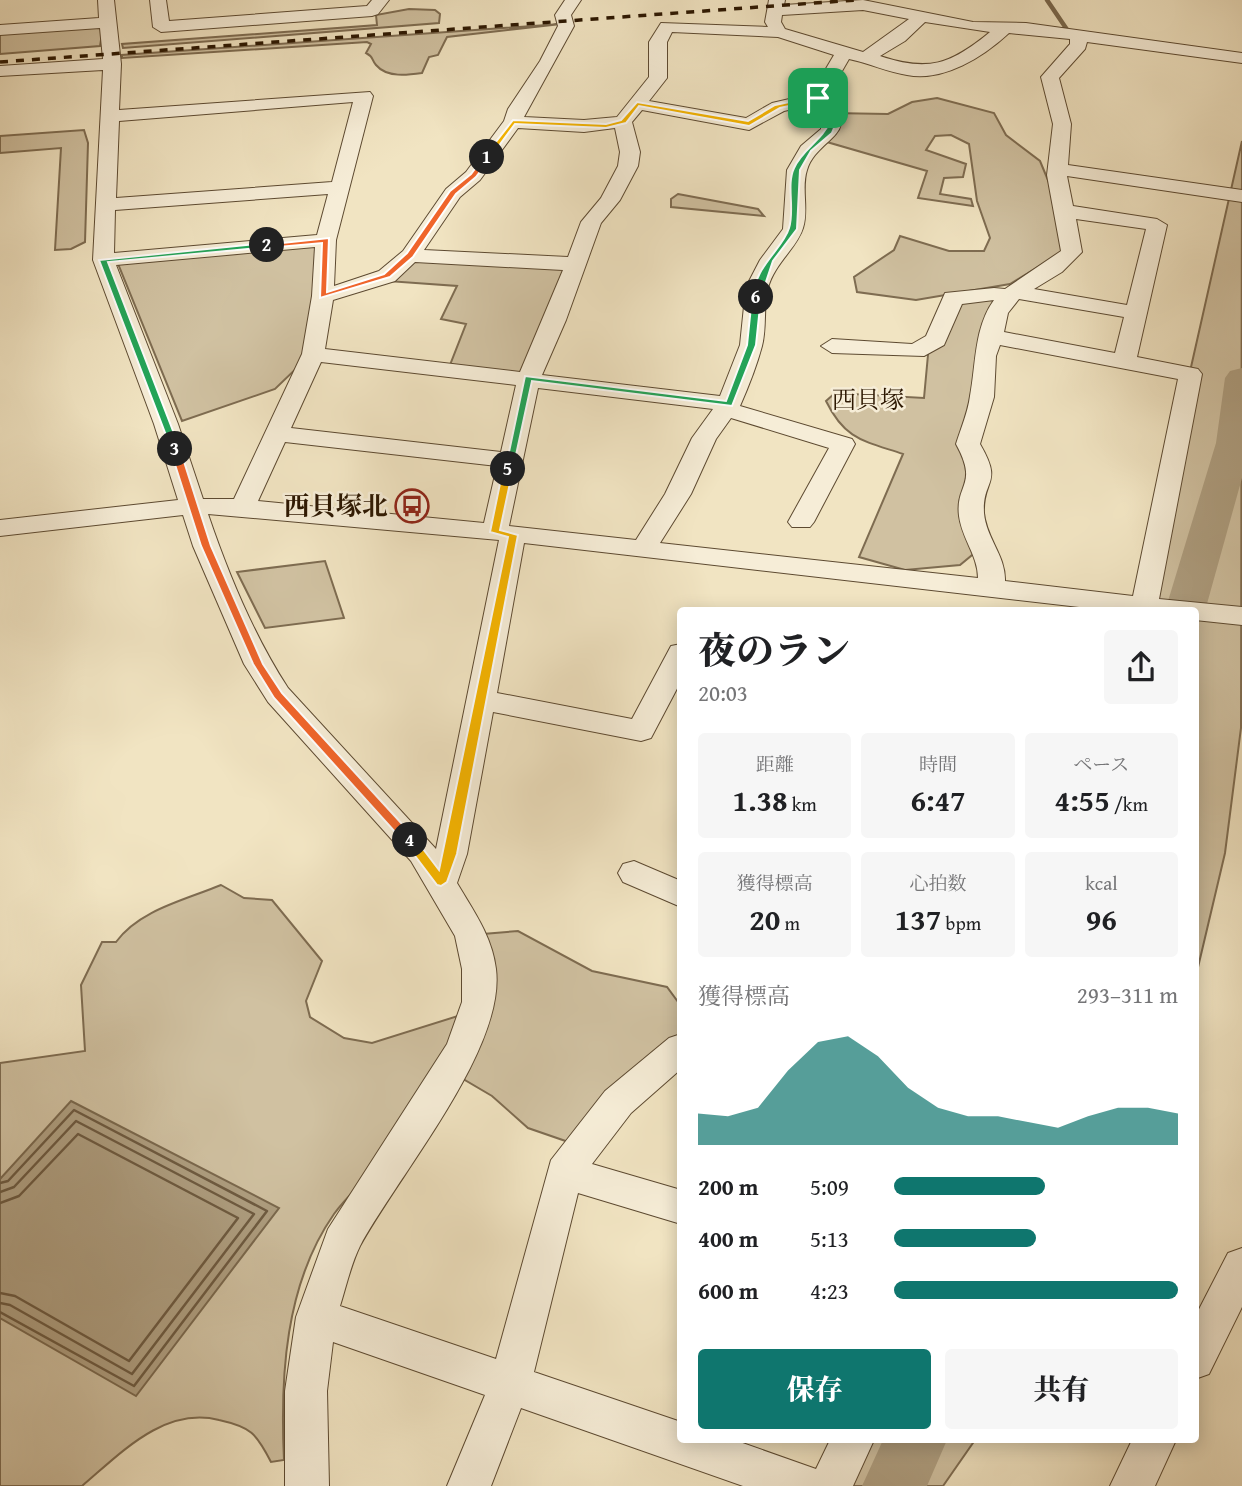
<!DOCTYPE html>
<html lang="ja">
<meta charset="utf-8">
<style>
:root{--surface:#fff;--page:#f6f6f6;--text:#202124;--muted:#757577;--accent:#0f766e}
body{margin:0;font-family:"Gentium Book Plus","Noto Serif JP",serif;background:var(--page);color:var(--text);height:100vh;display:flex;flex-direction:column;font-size:26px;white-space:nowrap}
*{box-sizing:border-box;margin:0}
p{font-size:23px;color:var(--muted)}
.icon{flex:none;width:38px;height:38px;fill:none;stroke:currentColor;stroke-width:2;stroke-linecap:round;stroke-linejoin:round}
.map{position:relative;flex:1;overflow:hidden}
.sheet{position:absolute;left:677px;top:607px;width:522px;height:836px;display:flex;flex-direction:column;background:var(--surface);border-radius:7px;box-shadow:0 4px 18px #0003}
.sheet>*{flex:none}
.pin{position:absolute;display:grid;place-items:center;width:60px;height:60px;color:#fff;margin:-30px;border-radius:14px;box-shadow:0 4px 10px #0006}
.km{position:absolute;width:35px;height:35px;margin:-18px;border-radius:50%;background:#222;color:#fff;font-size:19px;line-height:35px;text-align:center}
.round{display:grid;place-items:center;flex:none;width:74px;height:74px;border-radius:7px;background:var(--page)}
.overview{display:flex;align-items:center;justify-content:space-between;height:119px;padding:0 21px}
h1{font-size:38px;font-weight:800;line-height:52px}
.metrics{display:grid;grid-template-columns:repeat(3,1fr);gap:10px;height:119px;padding:7px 21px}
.metrics div{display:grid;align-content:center;border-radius:7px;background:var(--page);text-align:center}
.metrics b{font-size:30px;font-weight:800}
.metrics small{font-size:19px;font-weight:400}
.metrics p{font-size:19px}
.chart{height:196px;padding:14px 21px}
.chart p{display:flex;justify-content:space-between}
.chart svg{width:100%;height:126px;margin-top:7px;fill:var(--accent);opacity:.7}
.primary-button{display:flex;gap:14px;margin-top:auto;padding:14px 21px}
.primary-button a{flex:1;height:80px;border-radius:7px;background:var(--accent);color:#fff;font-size:28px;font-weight:800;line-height:80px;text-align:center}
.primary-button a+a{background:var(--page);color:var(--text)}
ul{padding:0 21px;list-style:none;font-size:23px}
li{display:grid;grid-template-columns:112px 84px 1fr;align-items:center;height:52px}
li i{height:18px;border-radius:9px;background:var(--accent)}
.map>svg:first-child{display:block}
.green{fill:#d0c1a1;stroke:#7e6c51;stroke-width:2}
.water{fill:#ae9e80;stroke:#7a684d;stroke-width:2}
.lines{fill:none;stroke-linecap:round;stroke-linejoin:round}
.shore{stroke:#6d5a40;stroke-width:2.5}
.stream{stroke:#7a684d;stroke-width:4.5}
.river{fill:#ae9e80;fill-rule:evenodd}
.minor-casing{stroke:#5d4a31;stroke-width:2}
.minor{fill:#f6edd7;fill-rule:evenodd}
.rail{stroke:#2c1701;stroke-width:3.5;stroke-dasharray:8 8;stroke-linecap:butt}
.split-1{fill:#f5b400;stroke:#fff;stroke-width:2}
.split-2{fill:#f0652b;stroke:#fff;stroke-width:2}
.split-3{fill:#22a559;stroke:#fff;stroke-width:2}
.split-4{fill:#f0652b;stroke:#fff;stroke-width:2}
.split-5{fill:#f5b400;stroke:#fff;stroke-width:2}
.split-6{fill:#22a559;stroke:#fff;stroke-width:2}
.split-7{fill:#22a559;stroke:#fff;stroke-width:2}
.labels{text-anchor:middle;stroke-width:5;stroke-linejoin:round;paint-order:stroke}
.far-quarter-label{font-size:24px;fill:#2c1701;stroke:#f6edd7}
.poi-label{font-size:26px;font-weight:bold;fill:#2c1701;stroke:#f6edd7;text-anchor:end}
</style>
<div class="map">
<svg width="1242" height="1486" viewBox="0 0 1242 1486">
<rect width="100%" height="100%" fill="#f1e4c2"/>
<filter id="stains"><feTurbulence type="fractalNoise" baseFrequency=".00286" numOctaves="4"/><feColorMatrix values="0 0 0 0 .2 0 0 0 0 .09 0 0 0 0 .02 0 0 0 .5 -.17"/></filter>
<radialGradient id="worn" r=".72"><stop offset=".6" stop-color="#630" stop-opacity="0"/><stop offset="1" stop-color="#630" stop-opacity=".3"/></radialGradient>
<path class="green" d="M409,9L435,10L440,14L439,23L123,48L122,44L377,25L376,15Z
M104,22L100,46L0,54V30Z
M561,24L447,37L438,55L429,57L422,73C408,75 387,78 376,65C371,59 374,57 366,53L371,44L367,42L122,58V55Z
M937,98L994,113L1006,135L1040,161L1068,228L1061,253L1010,284L916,300L857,292L854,277L894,250L900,236L949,251H984L990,238L977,201L969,144L951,135L935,136L926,150L966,164L963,177L944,178L940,194L971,199L973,206L918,198L927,171L820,140L831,113L888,114L912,102Z
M84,130L88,143L85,242L71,249L55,250L61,148L0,153V136Z
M1242,141L1241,728L1225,853L1195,980V611H1144L1189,376Z
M678,194L758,209L764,216L671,207V199Z
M321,241L303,362L275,389L182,421L116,259Z
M419,256L573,268L523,377L450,365L466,324L441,319L457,286L387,281Z
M963,297H1010L968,444L983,546L960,565L905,570L859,557L903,454C864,441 845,440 826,401L835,393L924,398L929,344Z
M325,561L344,618L265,628L237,572Z
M221,885L244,898L272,900L322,961L306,1001L310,1017L344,1038L372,1043L477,1010L471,935L518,931L592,971L667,987L681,1006V1048L583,1147L528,1128L492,1096L463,1079C431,1110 401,1142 370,1174C358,1187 344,1200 334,1214C285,1284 280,1377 284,1460L271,1462C256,1433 251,1427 219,1420C164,1406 120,1454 82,1486H0V1063L85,1051L81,985L102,942H116C139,910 185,900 221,885Z
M853,1440H975L943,1486H835Z"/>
<path class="water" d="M71,1101L279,1208L136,1396L0,1318V1179Z"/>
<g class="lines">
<path class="shore" d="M0,1183L8,1181L74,1110L267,1211L134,1386L0,1312
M0,1192L14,1187L76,1121L254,1214L132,1374L10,1305L0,1303
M0,1203L19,1196L78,1134L238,1218L129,1361L15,1296L0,1293"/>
<path class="stream" d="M1047,0L1070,34"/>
<path class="river" d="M1242,368V478L1205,611L1195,621V611H1165L1216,443L1225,378L1230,371Z
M883,1440H947L927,1486H862Z"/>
<defs>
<path id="minor" d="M98,0H114L121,64L119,110L370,92L373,96L336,240L334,286L379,271L403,251L446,189L466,172L504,121L508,109L540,61L558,26L555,15L565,0H581L571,15L574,26L524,117L584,120L617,117L649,77V42L661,23L768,27L765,22L769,0H785L784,5L863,0L973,22L1026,23L1242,53V63L1087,42L1085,49L1059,78L1071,124L1068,165L1242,190V202L1067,176L1073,206L1157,219L1167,225L1137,357L1198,369L1202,374L1159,599L1242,607V625L1195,620V611H1114L524,543L497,693L632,719L671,646L681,644V681L651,738L641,741L493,712L467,854L457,883C473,910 492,936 496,969C506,1049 399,1174 360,1246C351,1264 346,1287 340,1306L496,1359L551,1160L605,1091L669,1038L681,1034V1069L631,1113L592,1164L681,1190V1224L578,1193L534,1372L681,1422V1440H734L816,1469L830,1440H874L853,1486H743L521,1408L491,1486H447L485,1395L333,1342L327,1391L329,1486H285V1391L296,1317L328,1229L447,1044L462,1002V969L455,936L411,861L268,702L244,664L193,546L183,515L0,536V520L178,500L154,424L93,260L103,70L0,76V66L103,59L100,28L0,35V25L99,18ZM863,10L909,19L863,52L785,29L781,22L782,15ZM925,22L990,32C950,65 928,72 880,56L905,41ZM672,32L778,37L834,55L811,94L772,103L746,118L649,101L667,78V42ZM1009,33L1070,39V44L1041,77L1053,124L1047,175L1061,251L1005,289L994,288L945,293L926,336L912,344L832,339L821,346L832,353L924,356L944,345L962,304L994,300C974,327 976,365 970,396C968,412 961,428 956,444C979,486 955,483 959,516C962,539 978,556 978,578L660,543L691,494L716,439L731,418L829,448L788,522L792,527H810L814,522L855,444L852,439L740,406C748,388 757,365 762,346C767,327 763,306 768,288C774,264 797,248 803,228C809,210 801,188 807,170C816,138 865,134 827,97L849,59C869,63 887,72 907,75C944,82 983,57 1009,33ZM353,102L332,182L116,198L119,121ZM814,104L821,112V129L801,146L787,170L783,229L760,260L746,287L740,345L720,396L542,375L566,320L601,223L620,200L638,166L640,152L632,122L642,110L749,130L784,111ZM518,128L584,132L615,128L620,152L618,166L601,198L581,222L568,257L424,250L460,197L480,180ZM328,194L317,235L114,253L115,210ZM1076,219L1146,229L1127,305L1034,289L1062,272L1082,252ZM315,247L312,296L302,354L234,499H203L178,424L116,265ZM415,262L563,270L520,372L325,349L333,300L395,281ZM1019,299L1124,317L1115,353L1004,332L1008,313ZM1000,345L1178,379L1133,596L1005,581C1006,556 986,538 984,513C982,479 1004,485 980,444L994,397L996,356ZM321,362L516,385L501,452L291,428ZM538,388L713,409L692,438L665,494L636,540L509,526ZM285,442L497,466L484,523L258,501ZM208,514L499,540L436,849L288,688C254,636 228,573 208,514Z
M150,0H166L169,21L367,6L372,0H389L378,14L372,16L161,32L153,27Z
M634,861L681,881V907L623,882L618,873L623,864Z
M1242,1248V1307L1209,1374L1195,1379V1317L1228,1253Z
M1132,1440H1176L1155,1486H1110Z"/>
</defs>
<use href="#minor" class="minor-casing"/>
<use href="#minor" class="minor"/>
<path class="rail" d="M0,62L856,0"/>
</g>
<path class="split-1" d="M818,96L821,99L780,108L749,126L639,106L626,123L606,128L515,124L490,158L484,157L513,120L606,124L621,120L637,102L748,121L775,105Z"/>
<path class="split-2" d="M485,155L491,157L476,177L456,194L413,257L390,277L320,298L322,243L267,248L263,245L329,238L327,292L384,274L407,253L450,191L471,174Z"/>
<path class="split-3" d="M267,243L270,247L108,262L180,449L172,451L99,260Z"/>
<path class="split-4" d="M175,446L180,449L211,546L263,664L282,693L414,837V843H405L274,698L253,664L201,546L170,449Z"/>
<path class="split-5" d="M508,467L513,469L500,530L518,535L457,854L447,882L441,886L437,885L403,840L405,837H414L439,870L508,537L490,532L503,469Z"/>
<path class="split-6" d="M756,295L761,297L756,345L732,406L532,381L513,469L505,471L525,376L726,401L747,345L752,297Z"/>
<path class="split-7" d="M816,96H821L833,110L837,121L832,133L811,151L800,170L797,229L773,261L761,297L753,299C753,267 783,249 789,228C795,209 786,185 794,168C802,149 823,140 830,121Z"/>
<defs>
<symbol id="bus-ring" viewBox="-11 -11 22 22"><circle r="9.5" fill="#f6edd7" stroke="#8f2418" stroke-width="1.5"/><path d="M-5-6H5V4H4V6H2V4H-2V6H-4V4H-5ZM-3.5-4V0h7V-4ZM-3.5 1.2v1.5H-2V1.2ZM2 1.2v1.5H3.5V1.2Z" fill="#8f2418"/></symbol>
</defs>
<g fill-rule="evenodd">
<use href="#bus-ring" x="393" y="487" width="38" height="38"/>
</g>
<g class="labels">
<g class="far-quarter-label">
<text x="868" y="408">西貝塚</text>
</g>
<g class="poi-label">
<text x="388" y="515">西貝塚北</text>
</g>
</g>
<rect width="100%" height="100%" filter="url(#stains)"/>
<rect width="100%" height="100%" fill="url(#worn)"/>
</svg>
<div class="pin" style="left:818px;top:98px;background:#1e9e55"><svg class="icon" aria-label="arrive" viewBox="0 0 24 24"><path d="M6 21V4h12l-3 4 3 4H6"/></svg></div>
<b class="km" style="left:487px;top:157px">1</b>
<b class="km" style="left:267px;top:245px">2</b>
<b class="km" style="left:175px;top:449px">3</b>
<b class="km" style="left:410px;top:840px">4</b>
<b class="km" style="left:508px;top:469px">5</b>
<b class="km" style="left:756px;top:297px">6</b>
<section class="sheet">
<div class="overview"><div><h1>夜のラン</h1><p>20:03</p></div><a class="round"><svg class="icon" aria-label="share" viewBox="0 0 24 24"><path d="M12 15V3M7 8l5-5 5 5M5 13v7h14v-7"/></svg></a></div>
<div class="metrics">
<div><p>距離</p><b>1.38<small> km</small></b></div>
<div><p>時間</p><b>6:47</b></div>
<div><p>ペース</p><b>4:55<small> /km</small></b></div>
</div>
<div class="metrics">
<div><p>獲得標高</p><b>20<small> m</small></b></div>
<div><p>心拍数</p><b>137<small> bpm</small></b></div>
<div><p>kcal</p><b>96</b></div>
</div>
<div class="chart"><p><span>獲得標高</span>293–311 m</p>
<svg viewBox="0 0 160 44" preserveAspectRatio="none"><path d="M0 44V33L10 34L20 31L30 18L40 8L50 6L60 13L70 24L80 31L90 34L100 34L110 36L120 38L130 34L140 31L150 31L160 33V44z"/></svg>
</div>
<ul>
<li><b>200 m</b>5:09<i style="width:53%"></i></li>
<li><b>400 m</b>5:13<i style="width:50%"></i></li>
<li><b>600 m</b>4:23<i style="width:100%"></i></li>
</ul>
<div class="primary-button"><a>保存</a><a>共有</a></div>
</section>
</div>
